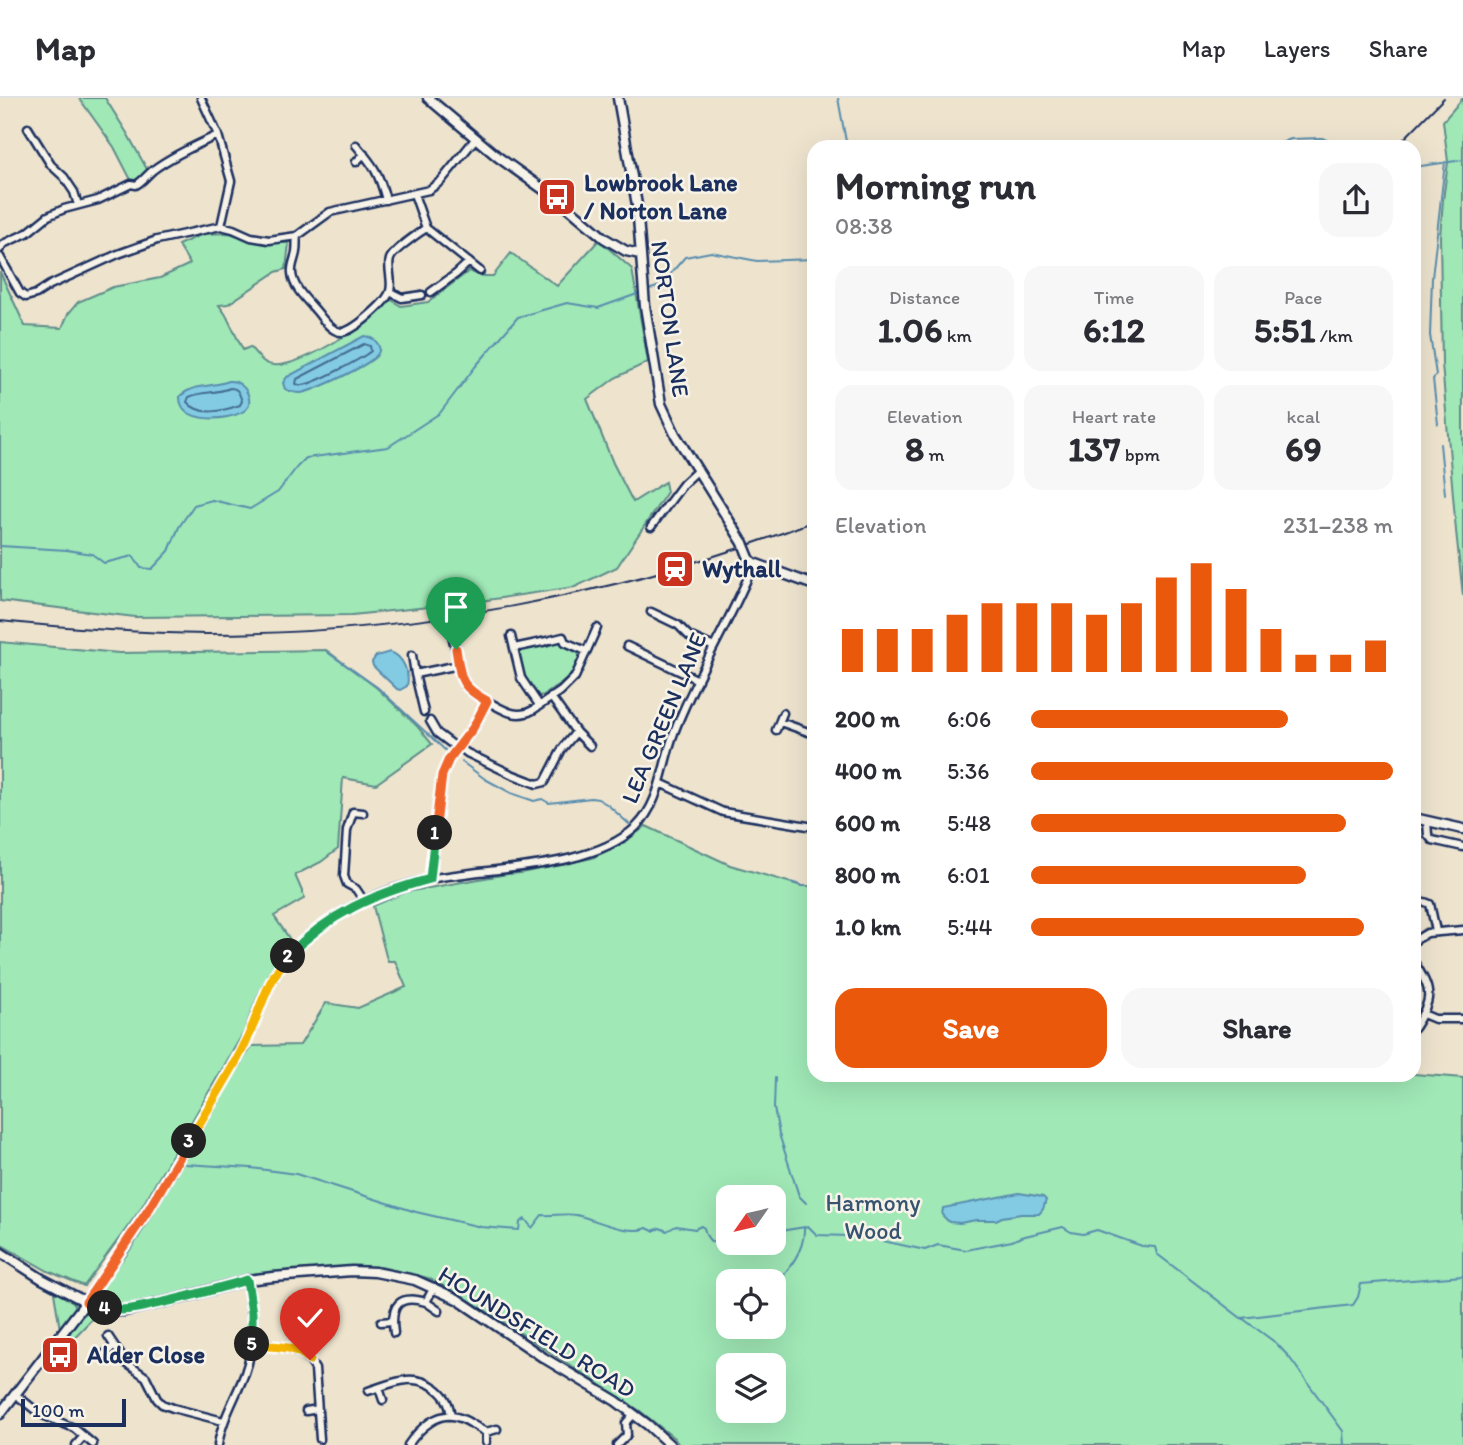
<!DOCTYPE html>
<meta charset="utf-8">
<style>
:root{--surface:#fff;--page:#f7f7f7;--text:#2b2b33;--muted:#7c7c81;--line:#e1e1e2;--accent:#ea580c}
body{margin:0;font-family:Itim,sans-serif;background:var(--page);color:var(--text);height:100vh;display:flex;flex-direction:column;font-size:26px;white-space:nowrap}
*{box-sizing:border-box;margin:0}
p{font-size:23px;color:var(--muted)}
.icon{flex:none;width:38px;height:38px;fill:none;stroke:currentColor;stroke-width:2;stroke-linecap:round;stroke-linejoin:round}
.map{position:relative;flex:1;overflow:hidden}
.details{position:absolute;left:807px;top:42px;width:614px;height:942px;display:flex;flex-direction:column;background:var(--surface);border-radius:21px;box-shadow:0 7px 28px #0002}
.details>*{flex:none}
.needle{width:46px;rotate:236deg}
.fabs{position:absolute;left:716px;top:1087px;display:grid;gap:14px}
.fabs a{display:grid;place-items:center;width:70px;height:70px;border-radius:14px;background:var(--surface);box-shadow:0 7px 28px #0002;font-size:35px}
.scale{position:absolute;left:21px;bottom:18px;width:105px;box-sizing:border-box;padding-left:7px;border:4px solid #1b2f5e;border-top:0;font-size:19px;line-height:24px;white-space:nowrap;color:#1b2f5e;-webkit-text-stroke:5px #f7f3e8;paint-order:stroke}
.pin{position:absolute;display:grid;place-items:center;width:60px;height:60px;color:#fff;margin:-72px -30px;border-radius:50% 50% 50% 0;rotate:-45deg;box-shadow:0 0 7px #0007}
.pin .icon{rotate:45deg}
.km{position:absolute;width:35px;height:35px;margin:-18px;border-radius:50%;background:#222;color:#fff;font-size:19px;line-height:35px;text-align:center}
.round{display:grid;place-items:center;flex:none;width:74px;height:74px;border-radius:21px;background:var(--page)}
.head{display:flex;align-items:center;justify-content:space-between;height:119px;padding:0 28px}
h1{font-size:38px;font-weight:700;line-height:52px}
.figures{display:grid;grid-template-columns:repeat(3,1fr);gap:10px;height:119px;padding:7px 28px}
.figures div{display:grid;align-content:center;border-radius:18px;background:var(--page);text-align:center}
.figures b{font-size:35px;font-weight:700}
.figures small{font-size:19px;font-weight:400}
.figures p{font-size:19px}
.chart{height:196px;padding:14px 28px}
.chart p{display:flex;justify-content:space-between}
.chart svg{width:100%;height:126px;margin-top:7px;stroke:var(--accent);stroke-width:6}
.button{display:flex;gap:14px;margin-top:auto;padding:14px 28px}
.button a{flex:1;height:80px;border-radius:21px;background:var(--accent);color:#fff;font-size:28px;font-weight:700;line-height:80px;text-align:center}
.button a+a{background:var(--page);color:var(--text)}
ul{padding:0 28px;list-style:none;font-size:23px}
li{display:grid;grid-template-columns:112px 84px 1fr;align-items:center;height:52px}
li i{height:18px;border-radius:9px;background:var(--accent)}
header{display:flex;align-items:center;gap:42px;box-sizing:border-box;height:98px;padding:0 35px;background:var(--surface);border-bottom:2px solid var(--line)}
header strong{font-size:33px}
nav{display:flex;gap:38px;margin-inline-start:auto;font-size:24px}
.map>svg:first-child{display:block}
.green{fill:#a0e8b6;stroke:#5e8c8a;stroke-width:2;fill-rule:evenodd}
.water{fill:#83cbe3;stroke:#598dae;stroke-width:2}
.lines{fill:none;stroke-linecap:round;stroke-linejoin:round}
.shore{stroke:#456d93;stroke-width:2}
.stream{stroke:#598dae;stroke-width:2}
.minor-casing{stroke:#1b2f5e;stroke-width:11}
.tertiary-casing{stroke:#1b2f5e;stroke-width:13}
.minor{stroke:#f7f3e8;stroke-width:6}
.tertiary{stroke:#f7f3e8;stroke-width:8}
.rail{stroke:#1b2f5e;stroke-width:2}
.tertiary-bridge-casing{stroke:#1b2f5e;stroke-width:13;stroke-linecap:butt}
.tertiary-bridge{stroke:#f7f3e8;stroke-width:8}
.split-1-casing{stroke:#fff;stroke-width:14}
.split-2-casing{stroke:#fff;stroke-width:14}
.split-3-casing{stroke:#fff;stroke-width:14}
.split-4-casing{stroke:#fff;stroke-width:14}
.split-5-casing{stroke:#fff;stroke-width:14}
.split-6-casing{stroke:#fff;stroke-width:14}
.split-1{stroke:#f0652b;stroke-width:9}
.split-2{stroke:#22a559;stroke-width:9}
.split-3{stroke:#f5b400;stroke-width:9}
.split-4{stroke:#f0652b;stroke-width:9}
.split-5{stroke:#22a559;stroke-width:9}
.split-6{stroke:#f5b400;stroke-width:9}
.labels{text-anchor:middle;stroke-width:5;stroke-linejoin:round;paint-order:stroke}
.poi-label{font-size:24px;font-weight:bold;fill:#1b2f5e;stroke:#f7f3e8;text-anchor:start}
.street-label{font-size:24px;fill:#1b2f5e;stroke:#f7f3e8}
.park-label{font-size:24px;fill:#365470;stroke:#f7f3e8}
</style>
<header>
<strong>Map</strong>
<nav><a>Map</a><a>Layers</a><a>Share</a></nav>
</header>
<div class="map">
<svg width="1463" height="1347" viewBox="0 0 1463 1347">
<rect width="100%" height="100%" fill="#eee4ce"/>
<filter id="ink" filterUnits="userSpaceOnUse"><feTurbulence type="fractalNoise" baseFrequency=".0143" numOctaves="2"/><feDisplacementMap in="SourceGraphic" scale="14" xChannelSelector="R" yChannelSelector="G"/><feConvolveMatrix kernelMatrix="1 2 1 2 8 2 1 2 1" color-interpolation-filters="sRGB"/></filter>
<g filter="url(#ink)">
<path class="green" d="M79,0H105L127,35L148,73L137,84L131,82L114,49Z
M1463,0V498L1456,433L1442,266L1440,138L1443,102L1448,64L1443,23Z
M229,135C250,142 267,145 289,145L286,171L276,174L228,206L219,207L226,217L243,252L250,249C255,254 260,262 266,265C291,279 375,221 390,201L401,208L428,204L469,173L481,178H493L511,155L557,188L599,142L632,171L648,264L615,280L587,301L613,365L633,404L665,384L667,394L617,469L575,489L467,505L352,517L135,519L0,503V174L25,228L62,230L68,216L78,204L113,189L160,180L190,166L178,147L203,136Z
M0,544L119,555L326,552L377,590L417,628L432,646L376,686L343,680L338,751L321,764L295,777L305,800L274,818L293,846C268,873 256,898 245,932L140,1112L84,1188L48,1173L0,1146Z
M561,544L566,549L578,555L580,560L569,580L544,597L539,598L525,580L519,556L523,552Z
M646,728L730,767L802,788H814V976H1414L1463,980V1347H679L674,1340L640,1313L598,1285L469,1202L428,1180L381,1169H336L244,1178L122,1210C113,1209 98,1209 99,1195C100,1183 120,1166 127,1156C152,1121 171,1082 193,1044C211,1012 232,980 252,948L300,947L326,905L358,910L406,889L395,863H388L386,858L373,808L406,794L507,776L521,775L592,760L625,744ZM728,1099H774V1144H728ZM728,1183H774V1228H728ZM728,1267H774V1312H728Z
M56,1193L72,1202L76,1209L60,1231L54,1195Z
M88,1214L92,1221L63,1251C69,1238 74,1221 88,1214Z"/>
<path class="water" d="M364,238C373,239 384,247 377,257C368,268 316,292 301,295C295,295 290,294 285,291L283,285L287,279Z
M229,283C246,282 256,306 244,313C228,323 179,327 180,298C195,285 211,290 229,283Z
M390,554C403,558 410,575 407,588L400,592L397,591L373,568L372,564L376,558Z
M1019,1095L1043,1099L1046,1102L1043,1111L1039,1116H1021L1002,1119L996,1122H976L960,1125L949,1124L942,1117L943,1110Z"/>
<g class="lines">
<path class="shore" d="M364,246L370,248L371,253C361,261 313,287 301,287C299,287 297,286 296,286L297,281Z
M230,290C239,290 239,296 242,303L240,307C223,313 200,319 187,304L189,299C202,293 216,296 230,290Z"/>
<path class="stream" d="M838,0L847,49
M1271,49L1291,41L1322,40L1342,49
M1414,69L1463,62
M648,192L660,188L685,159L711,154L757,163L814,161
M1438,326L1433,281L1436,277L1430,237L1432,180L1445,64
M1440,346L1445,396
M0,448L67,452L92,456L104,465L133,458L141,470L152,471L169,453L179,429L194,407L212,402L250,411L278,394L297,369L306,360L388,349L440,315L475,269L518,219L567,205L598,210L640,195
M327,554L377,589L445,652
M462,664L485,681L511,695L534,703L542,701L549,705L591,700L598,701L608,707L629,726
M790,784L801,787
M802,788H807
M775,980L774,1010L779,1036L799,1098L806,1105
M185,1066L251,1070L296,1076L416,1114L481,1129L519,1132L520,1124L525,1121L532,1130L542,1117C552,1118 566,1115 576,1117C595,1121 628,1138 647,1130L653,1133L660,1130L667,1133L676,1128L695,1131L701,1128L704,1130C708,1145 712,1145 726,1147C734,1148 737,1148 744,1144
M807,1129H809L817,1137L848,1138L865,1136L878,1142L925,1152L938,1147L966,1152L1012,1143L1021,1139L1063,1129L1071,1134L1083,1136L1097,1132L1142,1148L1155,1149L1157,1156L1241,1220L1353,1207L1358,1199L1361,1186L1463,1178
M774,1134L805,1129
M774,1188C788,1172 805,1153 804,1130
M1242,1220L1276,1245L1289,1259L1343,1333L1344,1347"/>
<defs>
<path id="minor" d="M201,0L218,37L231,83L221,128
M28,30L51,67L64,79L74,94L78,107
M356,47C374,68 379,75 386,102
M356,64L364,56
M414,96L426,130L480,173
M297,138C296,143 297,149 296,154C295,161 291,168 292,175C293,192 312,206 321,219C326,225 333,234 342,234C354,233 387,204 390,193C393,182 387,170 390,161C393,152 418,136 426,130
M0,151L3,146L27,135L48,118L64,111L98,102L131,86L136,87C143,83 147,77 153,72C170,59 198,46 218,37
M0,159L20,195L26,199L36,196L50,187L118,156L157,142L221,128L233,131L251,139L269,142L297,138L330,114L429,92L441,83L476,40
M390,194L402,200L422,197
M431,194L456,176L469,164
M651,429L683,386L698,372
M651,514L678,527L689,538L714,549
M452,537L459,567
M511,538L521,580L539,607
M551,542L563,539L565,544L586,553
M627,548L698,582
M514,550L547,543
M412,557L415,576
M424,614L415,576L459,567C463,589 468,593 487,603
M430,623L437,635L457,650
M780,624L814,636
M776,632L783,615
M576,634L590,648
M458,648L467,655L511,676L537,686L545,684L562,651L576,634L551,599
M660,685L723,714L814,729
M363,715L353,714L347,732L344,778L347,786L356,791L364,803
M1427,723L1428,737L1432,742L1463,749
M430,781L442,677L449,661L473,630L487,603C502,611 516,622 533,612L561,593L575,579L597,530
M1425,804L1430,806L1436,833
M1414,843L1427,835L1463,832
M1414,864C1433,894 1433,900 1414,930
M1423,916L1435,921H1463
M86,1204C107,1172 129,1142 149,1110C181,1060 210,1008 239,957C262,916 263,879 301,845C337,813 382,791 430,781C489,769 591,772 636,729C661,705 662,666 674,635C696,576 731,523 754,465
M426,1204L439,1213
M381,1224L392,1223
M394,1235C390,1207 399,1196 426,1204L434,1189
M108,1238L126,1265L146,1279L157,1301L162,1306L173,1310L223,1323
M252,1247C278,1249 301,1245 315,1271L320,1341
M106,1255L114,1248
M379,1290L383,1302
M368,1293C391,1286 411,1274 434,1289C445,1297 449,1304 451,1318
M15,1296L40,1316L74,1330L93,1346
M306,1313L318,1311
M486,1334V1344
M76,1347L84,1338
M218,1347C222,1321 236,1299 245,1275C256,1245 252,1214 247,1182
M408,1347C419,1331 439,1311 460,1320C469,1323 477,1330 486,1334L497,1331
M617,1347L627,1337L626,1325L634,1316"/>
<path id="tertiary" d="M428,0L498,59L564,106L604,140L626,153L640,156
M618,0L637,107L645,208L661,306L675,336L743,445
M747,455L750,462L754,465L814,487
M1414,720L1463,731
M0,1154L42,1181L90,1206L114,1213H125L182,1200L247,1182L273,1179L352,1173L375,1174L415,1182L457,1201L544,1260L616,1303L648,1327L670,1347
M0,1316L86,1204"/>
</defs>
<use href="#minor" class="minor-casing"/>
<use href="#tertiary" class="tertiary-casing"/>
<use href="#minor" class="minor"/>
<use href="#tertiary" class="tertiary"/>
<path class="rail" d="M1396,49L1444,0
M0,523C69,530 137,535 207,536C413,536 621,498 814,423"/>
<defs>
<path id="tertiary-bridge" d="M743,445L747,455"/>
</defs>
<use href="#tertiary-bridge" class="tertiary-bridge-casing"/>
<use href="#tertiary-bridge" class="tertiary-bridge"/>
</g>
</g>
<g class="lines" filter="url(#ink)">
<defs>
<path id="split-1" d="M435,735L442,677L449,661L473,630L487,603C459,588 461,581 456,551"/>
<path id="split-2" d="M288,858C329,815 374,796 430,781L435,735"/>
<path id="split-3" d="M189,1043C206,1013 225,984 241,954C258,922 264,886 288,858"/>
<path id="split-4" d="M105,1210L90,1206L86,1204L149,1111L189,1043"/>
<path id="split-5" d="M105,1210C123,1215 141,1209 160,1205C189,1199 218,1190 247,1182L252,1215V1246"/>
<path id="split-6" d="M252,1246C273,1250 294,1245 310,1262"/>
</defs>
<use href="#split-1" class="split-1-casing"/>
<use href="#split-2" class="split-2-casing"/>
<use href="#split-3" class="split-3-casing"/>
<use href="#split-4" class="split-4-casing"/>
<use href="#split-5" class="split-5-casing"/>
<use href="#split-6" class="split-6-casing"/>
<use href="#split-1" class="split-1"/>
<use href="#split-2" class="split-2"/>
<use href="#split-3" class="split-3"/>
<use href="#split-4" class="split-4"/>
<use href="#split-5" class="split-5"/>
<use href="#split-6" class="split-6"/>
</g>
<defs>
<symbol id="bus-square" viewBox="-11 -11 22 22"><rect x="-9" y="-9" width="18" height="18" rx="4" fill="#c8321e" stroke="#f7f3e8"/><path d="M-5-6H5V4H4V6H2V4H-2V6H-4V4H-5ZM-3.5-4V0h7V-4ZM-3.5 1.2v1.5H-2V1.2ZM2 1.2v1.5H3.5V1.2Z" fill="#fff"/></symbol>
<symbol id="station-square" viewBox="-11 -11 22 22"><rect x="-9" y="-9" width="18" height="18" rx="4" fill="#c8321e" stroke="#f7f3e8"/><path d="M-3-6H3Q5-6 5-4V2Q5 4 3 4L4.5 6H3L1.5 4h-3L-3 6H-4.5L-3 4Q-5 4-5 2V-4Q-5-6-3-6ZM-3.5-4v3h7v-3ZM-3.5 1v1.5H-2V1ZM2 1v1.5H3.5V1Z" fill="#fff"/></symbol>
</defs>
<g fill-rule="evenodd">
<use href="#bus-square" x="535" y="77" width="44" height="44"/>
<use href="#station-square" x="653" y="449" width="44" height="44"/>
<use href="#bus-square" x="38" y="1235" width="44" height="44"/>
</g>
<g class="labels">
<g class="poi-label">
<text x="584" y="93">Lowbrook Lane<tspan x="584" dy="28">/ Norton Lane</tspan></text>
<text x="702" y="479">Wythall</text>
<text x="87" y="1265">Alder Close</text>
</g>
<g class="street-label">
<text transform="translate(670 221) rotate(82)" y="8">NORTON LANE</text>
<text transform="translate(664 620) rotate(-67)" y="8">LEA GREEN LANE</text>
<text transform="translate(537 1234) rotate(32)" y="8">HOUNDSFIELD ROAD</text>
</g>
<g class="park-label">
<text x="873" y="1113">Harmony<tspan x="873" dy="28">Wood</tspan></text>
</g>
</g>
</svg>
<div class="fabs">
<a><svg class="needle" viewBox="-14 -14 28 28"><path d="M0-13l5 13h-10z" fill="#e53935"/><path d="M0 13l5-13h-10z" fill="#7c7c81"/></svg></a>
<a><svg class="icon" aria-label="locate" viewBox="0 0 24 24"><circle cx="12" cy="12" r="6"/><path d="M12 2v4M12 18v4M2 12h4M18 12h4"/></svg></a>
<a><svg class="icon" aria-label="layers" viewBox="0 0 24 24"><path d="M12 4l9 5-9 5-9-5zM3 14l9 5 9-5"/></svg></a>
</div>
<div class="scale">100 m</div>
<div class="pin" style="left:456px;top:551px;background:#1e9e55"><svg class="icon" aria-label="arrive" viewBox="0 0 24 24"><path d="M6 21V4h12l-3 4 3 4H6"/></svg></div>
<div class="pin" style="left:310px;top:1262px;background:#d93025"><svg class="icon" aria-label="check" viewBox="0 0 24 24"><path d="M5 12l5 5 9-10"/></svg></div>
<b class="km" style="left:435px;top:735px">1</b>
<b class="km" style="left:288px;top:858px">2</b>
<b class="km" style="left:189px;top:1043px">3</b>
<b class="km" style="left:105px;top:1210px">4</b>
<b class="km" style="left:252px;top:1246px">5</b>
<section class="details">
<div class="head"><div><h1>Morning run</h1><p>08:38</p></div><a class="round"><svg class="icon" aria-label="share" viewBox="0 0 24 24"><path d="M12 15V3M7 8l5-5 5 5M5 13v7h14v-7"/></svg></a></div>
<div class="figures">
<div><p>Distance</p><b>1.06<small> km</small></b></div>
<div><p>Time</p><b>6:12</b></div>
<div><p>Pace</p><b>5:51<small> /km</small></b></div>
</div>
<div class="figures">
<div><p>Elevation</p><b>8<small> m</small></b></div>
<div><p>Heart rate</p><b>137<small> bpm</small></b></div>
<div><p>kcal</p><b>69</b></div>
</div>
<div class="chart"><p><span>Elevation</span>231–238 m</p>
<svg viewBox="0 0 160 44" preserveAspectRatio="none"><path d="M5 44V29M15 44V29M25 44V29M35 44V24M45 44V20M55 44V20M65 44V20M75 44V24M85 44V20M95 44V11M105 44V6M115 44V15M125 44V29M135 44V38M145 44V38M155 44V33"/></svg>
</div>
<ul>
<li><b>200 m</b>6:06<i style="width:71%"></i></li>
<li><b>400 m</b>5:36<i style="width:100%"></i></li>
<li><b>600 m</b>5:48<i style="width:87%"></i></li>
<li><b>800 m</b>6:01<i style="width:76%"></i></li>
<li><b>1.0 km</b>5:44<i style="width:92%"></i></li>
</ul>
<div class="button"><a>Save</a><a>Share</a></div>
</section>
</div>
